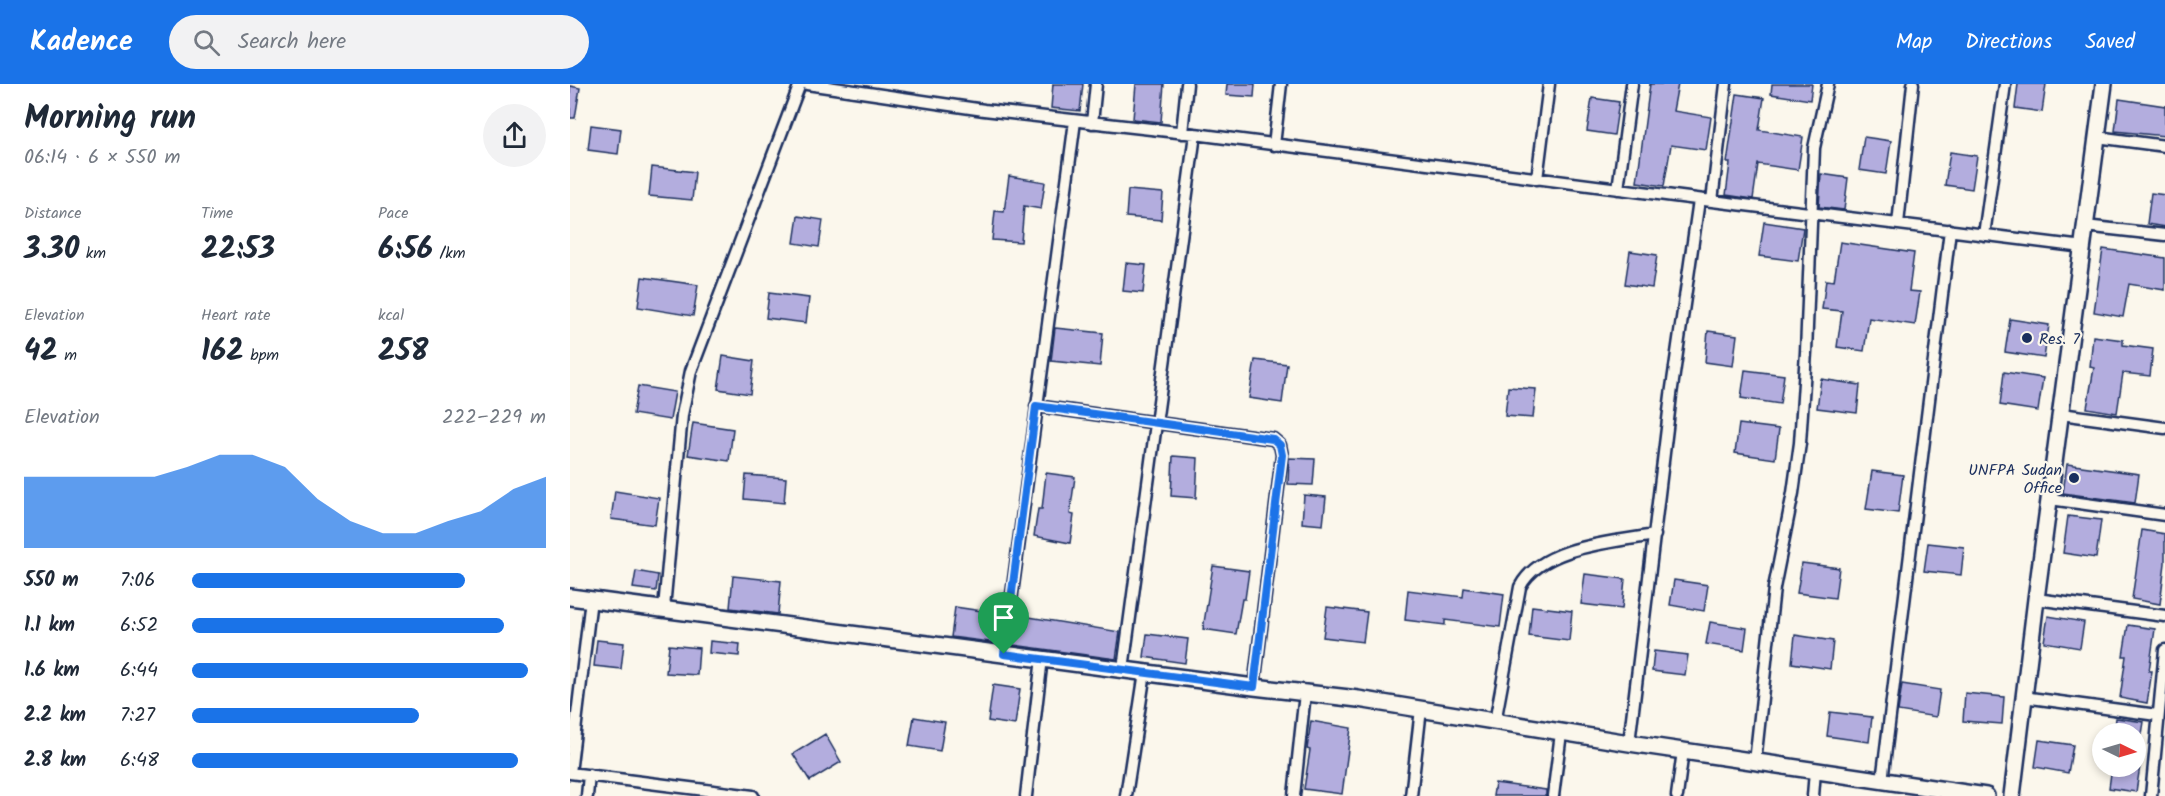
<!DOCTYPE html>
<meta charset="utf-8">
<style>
:root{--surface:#fff;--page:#f2f2f3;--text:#1f2937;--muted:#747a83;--accent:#1a73e8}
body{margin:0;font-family:Kalam,sans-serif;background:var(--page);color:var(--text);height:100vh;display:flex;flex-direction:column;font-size:22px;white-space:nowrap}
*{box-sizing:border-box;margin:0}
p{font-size:20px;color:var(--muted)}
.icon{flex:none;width:33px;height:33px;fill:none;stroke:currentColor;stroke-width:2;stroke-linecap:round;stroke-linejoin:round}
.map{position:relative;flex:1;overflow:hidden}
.panel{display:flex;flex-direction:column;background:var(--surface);width:570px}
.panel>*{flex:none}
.needle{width:39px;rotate:95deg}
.tools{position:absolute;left:1522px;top:639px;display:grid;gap:12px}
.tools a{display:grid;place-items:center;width:54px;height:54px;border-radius:50%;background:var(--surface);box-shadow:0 3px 9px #0003;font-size:30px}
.pin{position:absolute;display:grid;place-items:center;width:51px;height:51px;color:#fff;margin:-62px -26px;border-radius:50% 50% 50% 0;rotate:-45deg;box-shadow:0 0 6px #0007}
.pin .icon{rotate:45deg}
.round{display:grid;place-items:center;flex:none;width:63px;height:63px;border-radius:32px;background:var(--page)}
.overview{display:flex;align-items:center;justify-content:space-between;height:102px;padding:0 24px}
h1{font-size:33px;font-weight:700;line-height:45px}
.figures{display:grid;grid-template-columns:repeat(3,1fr);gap:9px;height:102px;padding:6px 24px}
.figures div{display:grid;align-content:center}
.figures b{font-size:30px;font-weight:700}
.figures small{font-size:16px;font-weight:400}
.figures p{font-size:16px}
.chart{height:168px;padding:12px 24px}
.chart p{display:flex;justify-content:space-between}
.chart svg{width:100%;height:108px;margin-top:6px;fill:var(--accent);opacity:.7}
ul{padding:0 24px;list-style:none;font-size:20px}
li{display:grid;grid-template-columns:96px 72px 1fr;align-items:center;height:45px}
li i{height:15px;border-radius:8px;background:var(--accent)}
header{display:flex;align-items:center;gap:36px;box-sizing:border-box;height:84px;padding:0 30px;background:var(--accent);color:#fff}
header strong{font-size:28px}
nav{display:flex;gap:33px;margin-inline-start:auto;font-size:21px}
.search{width:420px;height:54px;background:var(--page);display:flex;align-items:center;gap:15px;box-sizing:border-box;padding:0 21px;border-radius:33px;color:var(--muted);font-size:22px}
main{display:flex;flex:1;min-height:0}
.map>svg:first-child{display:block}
.building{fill:#b3adde;stroke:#1b2f5e;stroke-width:1.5}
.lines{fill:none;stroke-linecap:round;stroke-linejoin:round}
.street-casing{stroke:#1b2f5e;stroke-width:15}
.secondary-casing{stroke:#1b2f5e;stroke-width:20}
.street{stroke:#fbf7ec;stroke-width:10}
.secondary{stroke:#fbf7ec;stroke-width:15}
.route-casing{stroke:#fff;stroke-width:12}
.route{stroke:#1a73e8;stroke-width:8}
.poi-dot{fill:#1b2f5e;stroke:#fbf7ec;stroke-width:2}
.labels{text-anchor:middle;stroke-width:4.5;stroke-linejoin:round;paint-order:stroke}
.poi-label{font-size:16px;fill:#1b2f5e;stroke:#fbf7ec;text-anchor:start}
</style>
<header>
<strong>Kadence</strong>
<div class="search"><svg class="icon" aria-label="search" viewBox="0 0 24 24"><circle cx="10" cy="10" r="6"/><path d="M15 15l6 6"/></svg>Search here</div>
<nav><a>Map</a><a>Directions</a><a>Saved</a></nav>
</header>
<main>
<section class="panel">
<div class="overview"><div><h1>Morning run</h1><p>06:14 · 6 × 550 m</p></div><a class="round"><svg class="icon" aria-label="share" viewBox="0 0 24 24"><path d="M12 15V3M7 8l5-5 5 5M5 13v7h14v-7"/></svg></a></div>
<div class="figures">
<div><p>Distance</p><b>3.30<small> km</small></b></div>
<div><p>Time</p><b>22:53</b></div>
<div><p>Pace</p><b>6:56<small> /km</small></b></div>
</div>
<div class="figures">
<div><p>Elevation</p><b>42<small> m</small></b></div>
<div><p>Heart rate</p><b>162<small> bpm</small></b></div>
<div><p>kcal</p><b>258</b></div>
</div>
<div class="chart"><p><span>Elevation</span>222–229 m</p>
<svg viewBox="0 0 160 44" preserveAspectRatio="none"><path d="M0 44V15L10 15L20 15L30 15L40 15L50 11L60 6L70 6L80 11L90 24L100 33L110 38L120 38L130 33L140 29L150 20L160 15V44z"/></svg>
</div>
<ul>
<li><b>550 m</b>7:06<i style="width:77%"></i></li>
<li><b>1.1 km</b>6:52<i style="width:88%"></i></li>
<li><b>1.6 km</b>6:44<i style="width:95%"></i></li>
<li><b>2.2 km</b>7:27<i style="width:64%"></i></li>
<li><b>2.8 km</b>6:48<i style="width:92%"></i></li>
</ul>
</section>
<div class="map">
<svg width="1595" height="712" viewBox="0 0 1595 712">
<rect width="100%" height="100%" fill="#fbf7ec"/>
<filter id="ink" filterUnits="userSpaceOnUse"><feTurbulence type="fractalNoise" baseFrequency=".0167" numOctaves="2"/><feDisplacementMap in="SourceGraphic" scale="12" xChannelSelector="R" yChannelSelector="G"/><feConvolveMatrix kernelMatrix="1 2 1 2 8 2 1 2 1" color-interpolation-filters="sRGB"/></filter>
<g filter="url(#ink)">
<path class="building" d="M483,0H513L510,27L481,24Z
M566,0H594L591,38L563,35Z
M657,0H685L684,13L656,11Z
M1080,0H1108L1103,27L1141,33L1136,66L1101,61L1094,102L1067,98Z
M1202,0H1242L1240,16L1201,10Z
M1448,0H1476L1472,28L1445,24Z
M0,2L10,4L5,34H0Z
M1167,10L1194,14L1189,46L1233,53L1228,86L1188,80L1183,115L1156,111L1160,79H1157Z
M1022,14L1049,18L1044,51L1017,47Z
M1549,15L1595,22V52L1545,47Z
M21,41L51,45L48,70L18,66Z
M1294,53L1321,57L1316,90L1289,86Z
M1380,68L1407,72L1402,105L1375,101Z
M82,83L125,88L122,116L79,112Z
M1251,90L1278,94L1274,126L1249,123Z
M439,92L475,98L471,125L454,122L451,158L422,156L425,127L434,128Z
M558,106L593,109L591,136L556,133Z
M1581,109L1595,111V143L1577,140Z
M228,132L253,136L249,163L224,159Z
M1194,138L1233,144L1228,177L1189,172Z
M1270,158L1344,169L1339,207L1350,208L1345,241L1299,234L1294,267L1267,263L1272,227L1252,225L1256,196L1264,197Z
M1533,165L1595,174V206L1559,200L1553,233L1524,228Z
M1060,167L1087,171L1082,204L1055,200Z
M556,179L576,181L573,209L553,207Z
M72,193L128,201L123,232L68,223Z
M199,209L239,214L236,239L196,234Z
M1440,235L1479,241L1474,274L1435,268Z
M485,244L533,249L530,282L481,277Z
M1138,247L1167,251L1163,282L1135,278Z
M1523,252L1553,256V261L1583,265L1580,292L1553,289L1547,329L1517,324L1524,284L1520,283Z
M153,272L184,277L180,310L148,305Z
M685,276L717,280L712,319L679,314Z
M1175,286L1214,291L1210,320L1171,314Z
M1434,288L1473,294L1468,327L1430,321Z
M1251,295L1290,301L1287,329L1247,324Z
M68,302L105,308L100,336L63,330Z
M938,303L966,305L963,334L935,332Z
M123,339L163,345L159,377L118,371Z
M1169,340L1209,345L1205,375L1165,369Z
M603,372L628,374L626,414L601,412Z
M719,374L745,375L743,401L718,400Z
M1497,380L1569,390L1565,419L1493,409Z
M1302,387L1333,391L1328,429L1296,425Z
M476,389L505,393L500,430L504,431L500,459L464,452L468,425H472Z
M176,391L216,394L214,419L174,415Z
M45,407L89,414L85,441L41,435Z
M734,411L756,413L753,441L732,439Z
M1498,432L1531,436L1526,474L1493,469Z
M1572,446L1595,450V479L1590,520L1562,515Z
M1358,459L1394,463L1391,491L1354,487Z
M1232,479L1269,484L1265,514L1227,509Z
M643,482L679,487L675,515H672L666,550L633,545Z
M66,487L88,491L86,507L63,504Z
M1015,490L1055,495L1052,525L1011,520Z
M163,492L211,497L208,530L160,524Z
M1104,496L1138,501L1134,527L1100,521Z
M894,504L934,510L930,543L875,536V541L835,536L838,506L893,513Z
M962,522L1002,527L999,557L959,552Z
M385,523L432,530L428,559L381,553Z
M757,523L797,528L793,558L753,553Z
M447,531L550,548L546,575L443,561Z
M1478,532L1514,538L1510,564L1474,558Z
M1140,538L1177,544L1174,566L1136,560Z
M1558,541L1585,545L1579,587H1582L1577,619L1550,614L1556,572H1553Z
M577,550L618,555L615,579L574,573Z
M1225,551L1263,557L1260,585L1222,579Z
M27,556L54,559L51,585L24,582Z
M140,557L170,560L169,572L139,569Z
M99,561L129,564L127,591L96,589Z
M1084,567L1118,571L1115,591L1082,587Z
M1332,600L1370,606L1366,633L1328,627Z
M423,601L450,605L445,641L418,637Z
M1395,609L1434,613L1432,640L1393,637Z
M1260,628L1302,633L1299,658L1257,652Z
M344,633L375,638L370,667L339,662Z
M1546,634L1574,638L1572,650H1544Z
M741,637L781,644L772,710L734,705L740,666L737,665Z
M255,650L271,678L240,697L223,670Z
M1469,656L1503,661L1498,689L1465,683Z
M1542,682H1570L1566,708L1539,704Z
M925,699L976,706V712H923Z"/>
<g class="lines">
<defs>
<path id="street" d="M237,0L414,26L625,50L1142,117L1513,163
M522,39L526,0
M612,49L617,0
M1527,53L1595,62
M704,61L711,0
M967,95L979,0
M1048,105L1062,0
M1142,117L1156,0
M1328,140L1343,0
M1515,142L1595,151
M1414,151L1435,0
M466,322L703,355L710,361L712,371L684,603
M1491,330L1595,344
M1480,415L1595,431
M1466,515L1595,532
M94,524L112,331L121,287L230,0
M434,570L505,37
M553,585L625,50
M1453,613L1587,631
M925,638L950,503C971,462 1044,458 1085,451
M1059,659L1101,311L1129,116
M1185,678L1204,504L1223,409L1230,359L1236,268L1244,64L1258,0
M0,689L183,712
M0,689L21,515
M1312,697L1380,146
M17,712L19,691
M456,712L472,574
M556,712L575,588
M724,712L735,609
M841,712L851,625
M983,712L991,649
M1107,712L1113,667
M1243,712L1245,687
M1581,712L1595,566"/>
<path id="secondary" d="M0,513L684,603L788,615L1059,659L1416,712
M1442,712L1466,515L1534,0"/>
</defs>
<use href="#street" class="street-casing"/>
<use href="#secondary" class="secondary-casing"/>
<use href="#street" class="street"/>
<use href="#secondary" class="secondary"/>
</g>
</g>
<g class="lines" filter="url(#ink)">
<defs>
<path id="route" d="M466,322L703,355L710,361L712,371L684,603L434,570Z"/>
</defs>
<use href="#route" class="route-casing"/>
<use href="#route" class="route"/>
</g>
<g class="poi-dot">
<circle cx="1457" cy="254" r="6"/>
<circle cx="1504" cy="394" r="6"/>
</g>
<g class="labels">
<g class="poi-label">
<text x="1469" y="260">Res. 7</text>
<text x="1492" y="391" text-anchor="end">UNFPA Sudan<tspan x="1492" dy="18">Office</tspan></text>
</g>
</g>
</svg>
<div class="tools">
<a><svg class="needle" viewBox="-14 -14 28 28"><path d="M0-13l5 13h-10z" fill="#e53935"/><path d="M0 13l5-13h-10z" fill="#747a83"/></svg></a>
</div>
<div class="pin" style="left:434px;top:570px;background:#1e9e55"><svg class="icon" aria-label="arrive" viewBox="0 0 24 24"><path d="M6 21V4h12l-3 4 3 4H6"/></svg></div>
</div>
</main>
